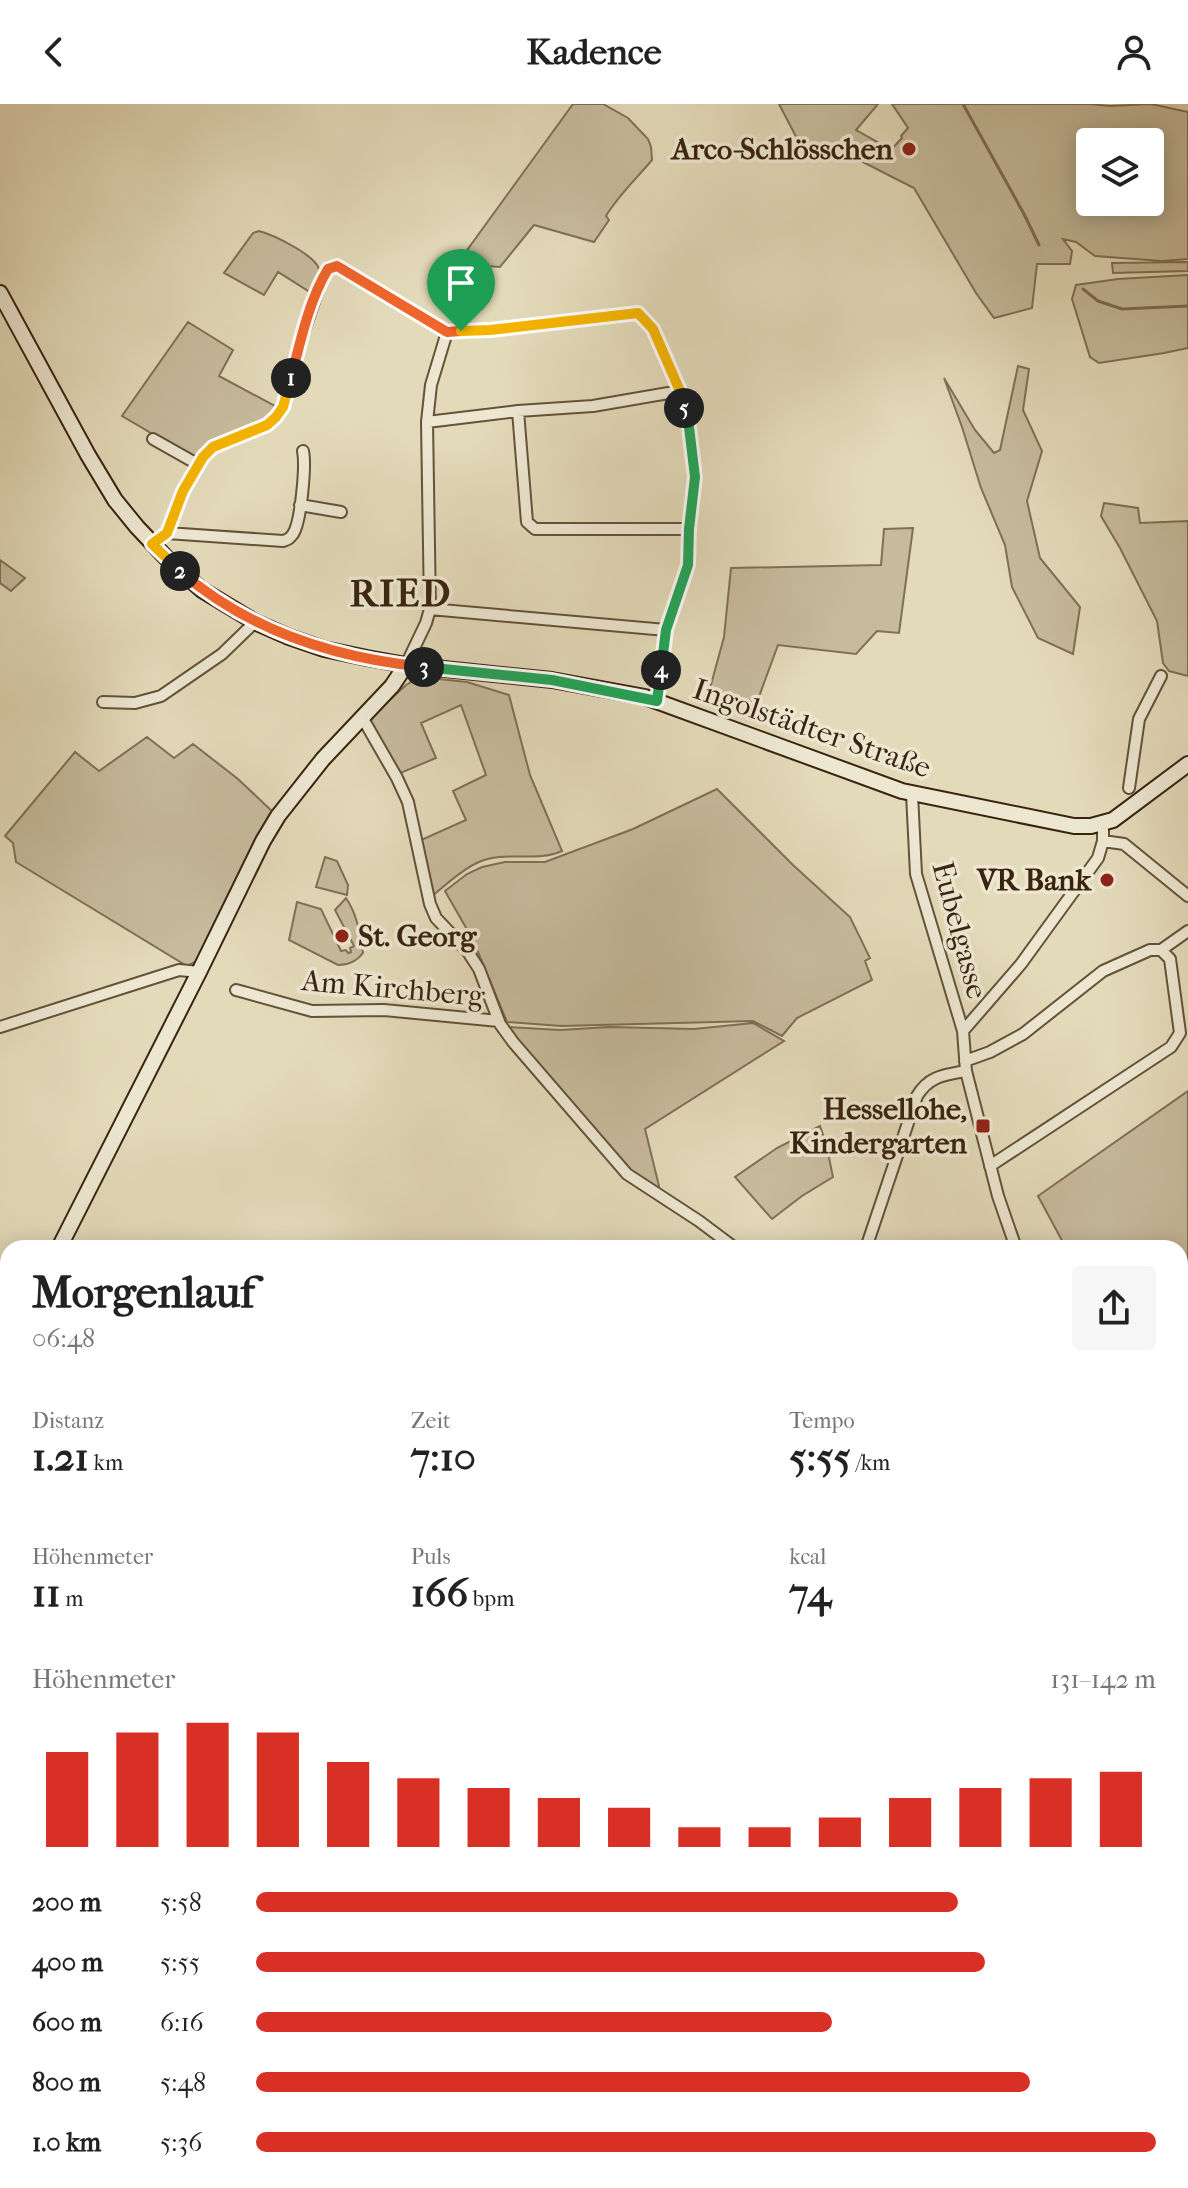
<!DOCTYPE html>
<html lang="de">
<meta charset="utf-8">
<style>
:root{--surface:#fff;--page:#f6f6f6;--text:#222;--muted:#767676;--accent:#d93025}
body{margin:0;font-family:"IM FELL French Canon",serif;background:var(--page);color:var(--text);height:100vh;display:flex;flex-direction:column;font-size:30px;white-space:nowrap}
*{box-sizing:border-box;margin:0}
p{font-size:26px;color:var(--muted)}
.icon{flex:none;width:44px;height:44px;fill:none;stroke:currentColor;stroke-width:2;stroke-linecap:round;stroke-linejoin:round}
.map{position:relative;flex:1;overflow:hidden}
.panel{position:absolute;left:0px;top:1136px;width:1188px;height:948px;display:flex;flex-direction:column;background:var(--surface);border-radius:24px 24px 0 0;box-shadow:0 4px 20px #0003}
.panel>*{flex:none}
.controls{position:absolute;left:1076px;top:24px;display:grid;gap:16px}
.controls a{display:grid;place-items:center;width:88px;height:88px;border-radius:8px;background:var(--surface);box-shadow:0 4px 20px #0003;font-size:40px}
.pin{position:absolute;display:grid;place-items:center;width:68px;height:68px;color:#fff;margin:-82px -34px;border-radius:50% 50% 50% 0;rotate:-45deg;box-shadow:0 0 8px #0007}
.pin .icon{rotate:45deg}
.km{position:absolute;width:40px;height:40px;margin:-20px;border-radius:50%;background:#222;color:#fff;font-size:22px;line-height:40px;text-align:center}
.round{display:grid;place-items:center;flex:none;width:84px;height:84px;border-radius:8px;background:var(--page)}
.head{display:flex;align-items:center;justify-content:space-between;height:136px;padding:0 32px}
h1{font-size:44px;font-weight:800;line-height:60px}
.metrics{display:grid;grid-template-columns:repeat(3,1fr);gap:12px;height:136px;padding:8px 32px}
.metrics div{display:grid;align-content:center}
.metrics b{font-size:40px;font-weight:800}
.metrics small{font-size:22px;font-weight:400}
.metrics p{font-size:22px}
.chart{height:224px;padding:16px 32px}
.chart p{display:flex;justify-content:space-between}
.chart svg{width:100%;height:144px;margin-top:8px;stroke:var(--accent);stroke-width:6}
ul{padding:0 32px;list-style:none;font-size:26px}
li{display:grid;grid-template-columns:128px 96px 1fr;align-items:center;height:60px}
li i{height:20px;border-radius:10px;background:var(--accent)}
header{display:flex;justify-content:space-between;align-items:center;height:104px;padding:0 32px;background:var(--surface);font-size:36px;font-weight:800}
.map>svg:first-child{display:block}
.green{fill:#c6bb9c;stroke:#807056;stroke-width:2;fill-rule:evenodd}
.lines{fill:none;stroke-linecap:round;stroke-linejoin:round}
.stream{stroke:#7d6c53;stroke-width:3}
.street-casing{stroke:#64523a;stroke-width:14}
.secondary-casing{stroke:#3a2410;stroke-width:18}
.street{stroke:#ede7d2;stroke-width:10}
.secondary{stroke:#ede7d2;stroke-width:14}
.split-1-casing{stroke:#fff;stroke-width:16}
.split-2-casing{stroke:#fff;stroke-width:16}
.split-3-casing{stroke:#fff;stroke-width:16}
.split-4-casing{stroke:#fff;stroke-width:16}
.split-5-casing{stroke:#fff;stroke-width:16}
.split-6-casing{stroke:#fff;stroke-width:16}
.split-1{stroke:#f0652b;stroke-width:10}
.split-2{stroke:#f5b400;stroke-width:10}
.split-3{stroke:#f0652b;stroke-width:10}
.split-4{stroke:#22a559;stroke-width:10}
.split-5{stroke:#22a559;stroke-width:10}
.split-6{stroke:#f5b400;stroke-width:10}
.poi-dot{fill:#8f2418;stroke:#ede7d2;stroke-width:3}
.labels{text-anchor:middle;stroke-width:7;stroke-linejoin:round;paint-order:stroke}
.poi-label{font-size:30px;font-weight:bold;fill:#3a2410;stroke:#ede7d2;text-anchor:end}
.street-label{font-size:30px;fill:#3a2410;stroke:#ede7d2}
.district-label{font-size:38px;font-weight:bold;letter-spacing:2px;fill:#3a2410;stroke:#ede7d2}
</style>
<header><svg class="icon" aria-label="back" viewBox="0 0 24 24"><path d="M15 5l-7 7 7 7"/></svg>Kadence<svg class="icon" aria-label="person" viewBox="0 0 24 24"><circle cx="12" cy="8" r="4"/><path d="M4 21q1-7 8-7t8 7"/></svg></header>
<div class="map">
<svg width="1188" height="2084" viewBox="0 0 1188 2084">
<rect width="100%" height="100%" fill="#e3dab9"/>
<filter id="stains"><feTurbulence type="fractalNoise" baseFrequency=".0025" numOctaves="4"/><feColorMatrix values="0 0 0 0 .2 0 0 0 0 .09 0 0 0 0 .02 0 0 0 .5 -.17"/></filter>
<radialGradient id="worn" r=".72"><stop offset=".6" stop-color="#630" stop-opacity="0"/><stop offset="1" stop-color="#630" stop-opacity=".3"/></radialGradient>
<path class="green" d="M573,0H603L628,14L648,35L651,43L652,56C636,75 618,92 606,112L609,116L594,138L534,121L500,163L457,160Z
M779,0H878L856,26L881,40L889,48L902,34L901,32L908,24L892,0H1090L1110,2L1151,0L1188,8V155L1162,157L1095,152L1076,138L1063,135L1072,147L1070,160H1037L1032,204L994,214L976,189L914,84L855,54L804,48ZM1090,38H1150V98H1090Z
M259,127C274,131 315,151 319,165C322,174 317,181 313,190L278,168L264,191L224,169L253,129Z
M1188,158V167L1113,169L1112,159Z
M1188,171V244L1164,249L1099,259L1090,253L1072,195L1076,181L1118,175Z
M188,218L233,246L219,272L277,303L268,316L197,356L122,312Z
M1018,262L1029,265L1023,306L1042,347L1027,397L1040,454L1080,503L1073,550L1038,534L1012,483L1005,441L981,384L962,323L944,274L975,326L994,349L1000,346Z
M1104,399L1138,404L1140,419L1188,417V572L1169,567L1163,559L1157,517L1120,444L1101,412Z
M913,424L899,529L877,527L856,550L778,541L757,598L709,588L724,533L731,464L881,461L884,425Z
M0,456L25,474L11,487L0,479Z
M420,573L467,578L509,591L530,671L562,747C536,759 505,746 479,758C462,765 446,781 432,792L421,736L466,716L453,687L486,671L461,601L421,619L436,654L398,670L369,615L406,581Z
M147,633L174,654L193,640L238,675L274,709L204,845L197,857L187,862L16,758L13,739L5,732L75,648L99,667Z
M717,685L793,761L850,813L870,854L865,857L872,876L797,914L782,932L753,917L561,922L507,918L473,836L445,787L467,770L482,763L505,758H545L633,725Z
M325,753L337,757L348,781L347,791L316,783Z
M346,794C357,810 360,829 363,849C357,857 348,861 338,861L289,836L297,798L321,805L341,847L346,846L348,849L351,848L350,844L354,842L335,806Z
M753,919L784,937L645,1025L659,1082L654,1085L618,1055L506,923L560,926L609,923L694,925Z
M1188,987V1280L1180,1279V1144H1066L1038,1092Z
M820,1022L826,1039L833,1073L802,1092L772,1115L735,1073L777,1044Z
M1180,1704H1188V1982L1180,1976Z"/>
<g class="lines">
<path class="stream" d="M963,0L1024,110L1039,141
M1083,185L1098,197L1122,205L1188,202"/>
<defs>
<path id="street" d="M447,228L490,226L638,209L653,225L680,287L689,323L695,373L689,425L688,461L666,526L657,597
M518,307L527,418L535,425H689
M427,318L518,307L593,302L680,287
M153,335L199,361
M300,401L341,408
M167,429L283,437C289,435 289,435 293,430C301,418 306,362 303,347
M152,440L167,429L183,387L203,353L213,343L267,321L276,313L283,303L301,236L322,174L328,165L337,162L447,228
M430,505L666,526
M406,561L426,519L430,505L427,318L431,281L447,228
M103,598L135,599L161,592L222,550L255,518
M362,613L397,674L408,698L430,800L436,814L468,848L479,865L500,920L513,938L627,1070L699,1117L735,1144
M1129,684L1139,615L1161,572
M912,690L916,770L963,927L966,967L998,1092L1016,1144
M1103,737L1124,740L1188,792
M1161,846L1188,827
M236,886L312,907L384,906L499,917
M0,923L179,866L199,868
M963,927L1021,860L1098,754L1103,737V720
M965,957L990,948L1023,930L1103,867L1150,846H1161L1170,855L1180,929L1171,943L990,1062
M866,1144L917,992C929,972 944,971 966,967
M1180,1428L1188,1426
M1180,1497L1188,1503
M520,2084L523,2076"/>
<path id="secondary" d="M0,189L88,351L115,396L137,423L172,460L202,486L255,518L289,533L324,545L367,554L406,561L552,576L645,593L902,687L1074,722H1091L1113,716L1188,660
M59,1144L199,868L263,737L278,712L323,655L392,582L406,561
M0,1266L8,1249"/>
</defs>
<use href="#street" class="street-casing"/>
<use href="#secondary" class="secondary-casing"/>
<use href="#street" class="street"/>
<use href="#secondary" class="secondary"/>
</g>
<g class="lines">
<defs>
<path id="split-1" d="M291,274C300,239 309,196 328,165L337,162L447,228L461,227"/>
<path id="split-2" d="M180,467L152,440L167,429L183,387L203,353L213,343L267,321L276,313L283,303L291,274"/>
<path id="split-3" d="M180,467C249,527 334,554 424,563"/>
<path id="split-4" d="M424,563L552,576L657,597L661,566"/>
<path id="split-5" d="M661,566L666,526L688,461L689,425L695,373L689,323L684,304"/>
<path id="split-6" d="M461,227L490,226L638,209L653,225L680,287L684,304"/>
</defs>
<use href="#split-1" class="split-1-casing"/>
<use href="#split-2" class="split-2-casing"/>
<use href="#split-3" class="split-3-casing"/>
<use href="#split-4" class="split-4-casing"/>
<use href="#split-5" class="split-5-casing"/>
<use href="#split-6" class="split-6-casing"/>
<use href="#split-1" class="split-1"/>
<use href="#split-2" class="split-2"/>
<use href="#split-3" class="split-3"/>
<use href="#split-4" class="split-4"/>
<use href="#split-5" class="split-5"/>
<use href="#split-6" class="split-6"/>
</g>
<g class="poi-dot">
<circle cx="909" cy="45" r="8"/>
<circle cx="1107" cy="776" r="8"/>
<circle cx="342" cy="832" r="8"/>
<rect x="975" y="1014" width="16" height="16" rx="4"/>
</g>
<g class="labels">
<g class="poi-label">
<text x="893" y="55">Arco-Schlösschen</text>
<text x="1091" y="786">VR Bank</text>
<text x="358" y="842" text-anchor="start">St. Georg</text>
<text x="967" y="1015">Hessellohe,<tspan x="967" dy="34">Kindergarten</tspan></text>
</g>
<g class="street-label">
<text transform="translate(812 624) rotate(19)" y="10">Ingolstädter Straße</text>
<text transform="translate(960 826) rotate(75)" y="10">Eubelgasse</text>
<text transform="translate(393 884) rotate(5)" y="10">Am Kirchberg</text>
</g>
<g class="district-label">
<text x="401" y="502">RIED</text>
</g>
</g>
<rect width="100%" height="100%" filter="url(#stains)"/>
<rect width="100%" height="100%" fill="url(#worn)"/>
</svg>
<div class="controls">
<a><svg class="icon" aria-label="layers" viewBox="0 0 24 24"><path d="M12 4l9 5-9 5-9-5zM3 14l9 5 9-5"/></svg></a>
</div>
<div class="pin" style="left:461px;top:227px;background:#1e9e55"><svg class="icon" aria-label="arrive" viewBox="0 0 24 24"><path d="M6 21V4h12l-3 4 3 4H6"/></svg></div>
<b class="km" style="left:291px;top:274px">1</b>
<b class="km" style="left:180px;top:467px">2</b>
<b class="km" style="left:424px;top:563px">3</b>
<b class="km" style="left:661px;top:566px">4</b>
<b class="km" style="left:684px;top:304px">5</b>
<section class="panel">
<div class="head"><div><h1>Morgenlauf</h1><p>06:48</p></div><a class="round"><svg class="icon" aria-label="share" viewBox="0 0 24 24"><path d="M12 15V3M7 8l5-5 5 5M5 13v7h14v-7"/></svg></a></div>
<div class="metrics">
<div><p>Distanz</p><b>1.21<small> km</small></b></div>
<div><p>Zeit</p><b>7:10</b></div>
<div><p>Tempo</p><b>5:55<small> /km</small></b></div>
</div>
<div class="metrics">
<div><p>Höhenmeter</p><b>11<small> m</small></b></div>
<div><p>Puls</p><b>166<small> bpm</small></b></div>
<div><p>kcal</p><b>74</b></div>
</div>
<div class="chart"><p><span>Höhenmeter</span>131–142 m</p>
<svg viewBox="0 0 160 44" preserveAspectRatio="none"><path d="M5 44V15M15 44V9M25 44V6M35 44V9M45 44V18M55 44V23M65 44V26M75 44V29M85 44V32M95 44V38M105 44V38M115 44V35M125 44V29M135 44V26M145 44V23M155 44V21"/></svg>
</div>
<ul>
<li><b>200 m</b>5:58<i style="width:78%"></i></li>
<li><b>400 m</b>5:55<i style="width:81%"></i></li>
<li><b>600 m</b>6:16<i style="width:64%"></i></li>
<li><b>800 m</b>5:48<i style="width:86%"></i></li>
<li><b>1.0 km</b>5:36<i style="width:100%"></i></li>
</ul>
</section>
</div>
